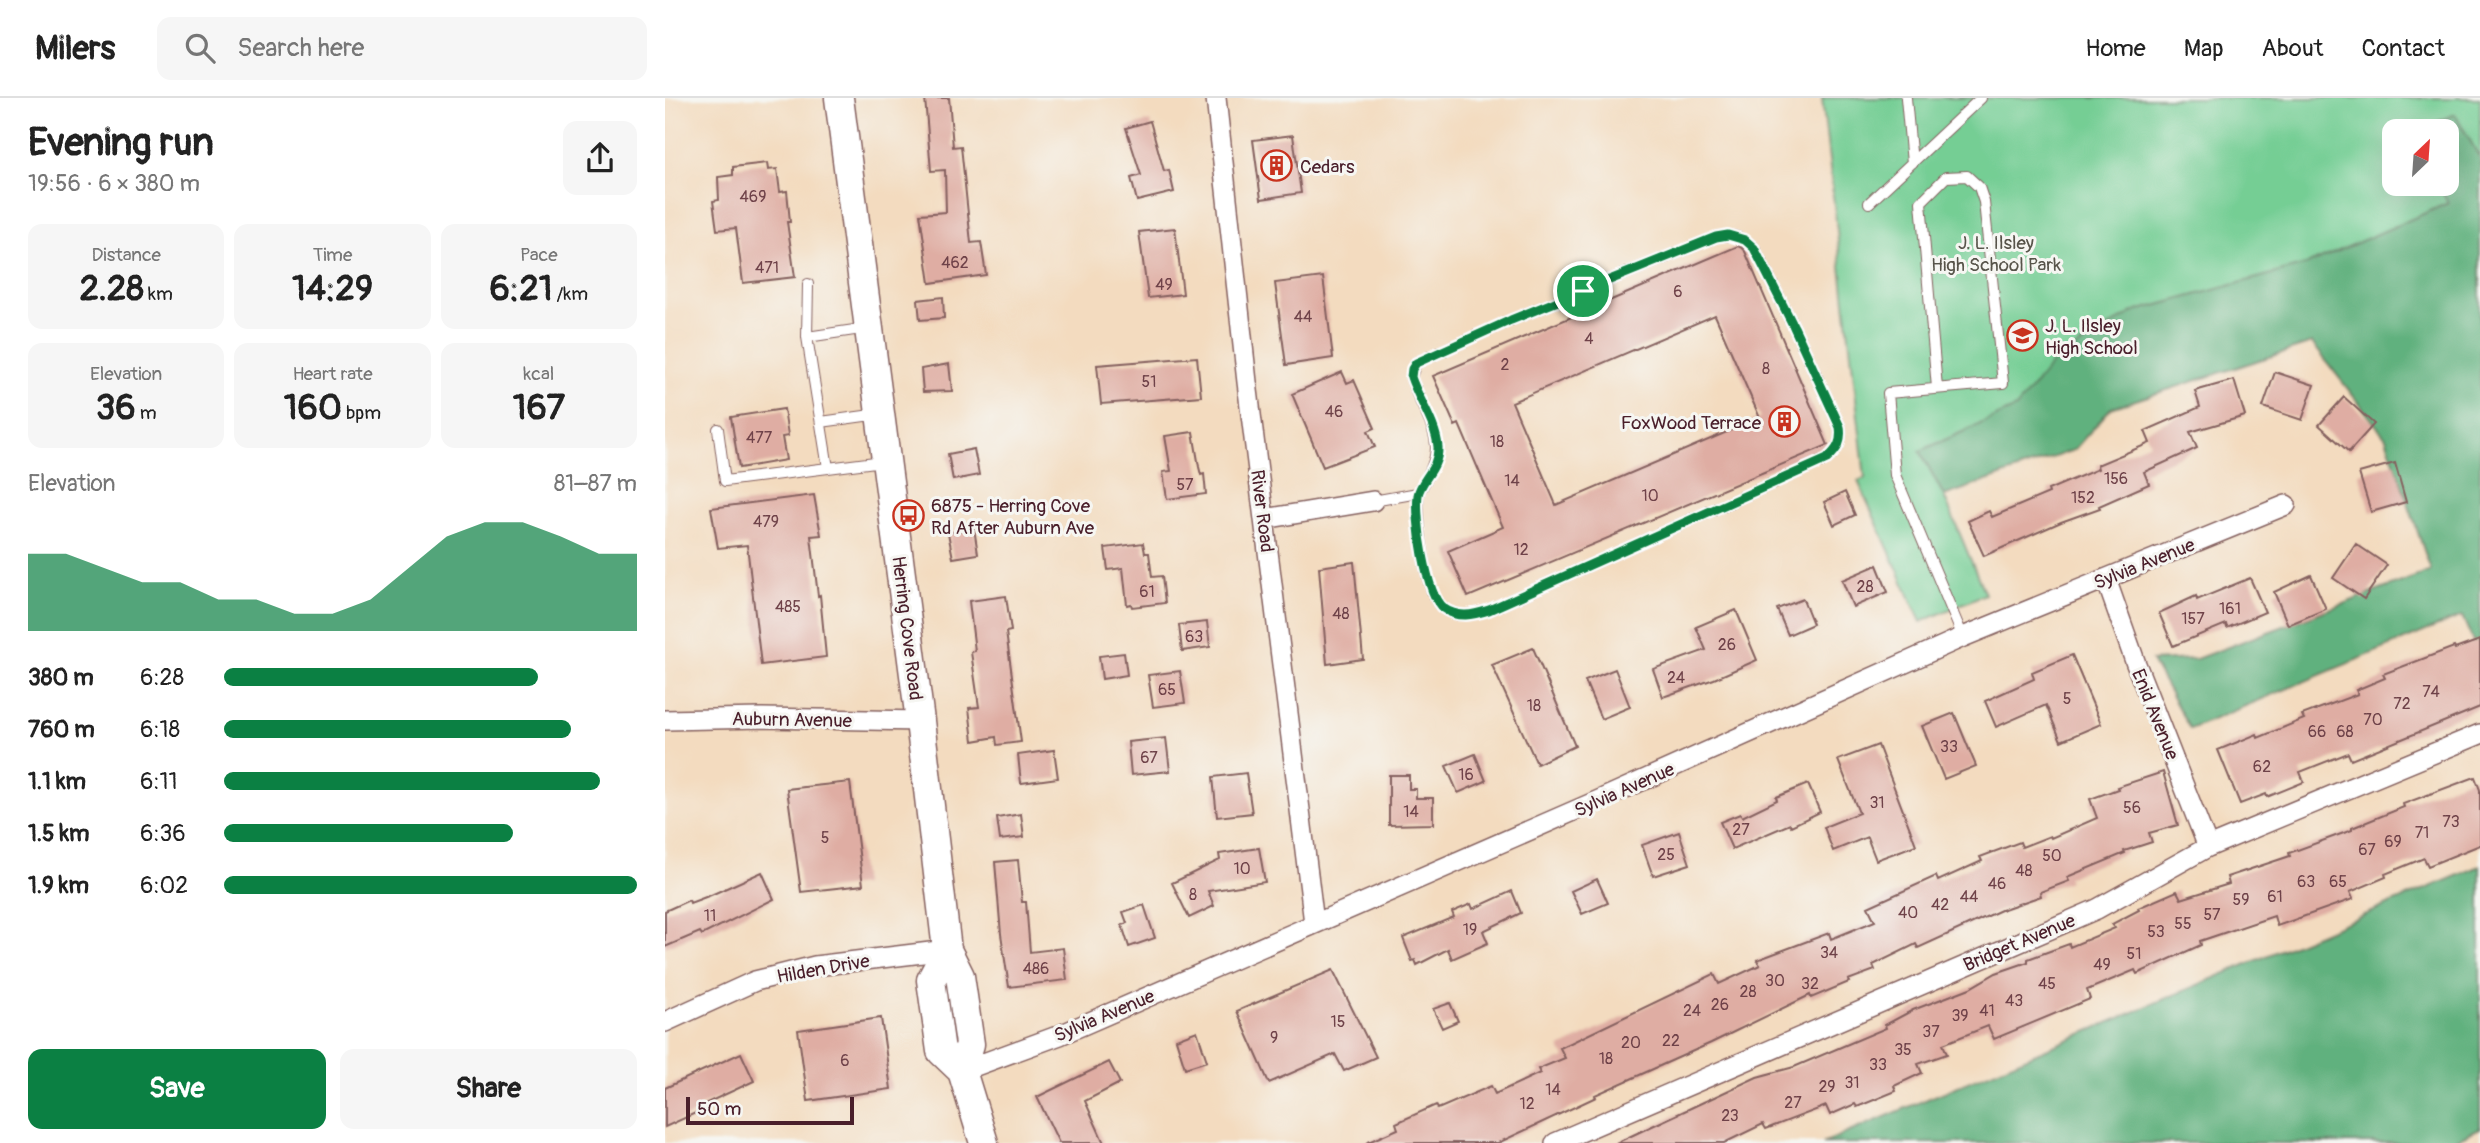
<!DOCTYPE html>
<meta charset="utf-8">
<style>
:root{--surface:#fff;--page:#f6f6f6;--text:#222;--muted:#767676;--line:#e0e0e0;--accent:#0b8043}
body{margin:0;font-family:Pangolin,sans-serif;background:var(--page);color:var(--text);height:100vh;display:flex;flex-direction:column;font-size:26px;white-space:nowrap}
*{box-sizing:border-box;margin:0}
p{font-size:23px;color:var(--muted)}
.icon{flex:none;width:38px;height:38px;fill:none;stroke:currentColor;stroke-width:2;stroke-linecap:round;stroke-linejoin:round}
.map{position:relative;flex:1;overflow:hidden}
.drawer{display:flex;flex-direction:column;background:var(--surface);width:665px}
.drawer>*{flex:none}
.needle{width:46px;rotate:25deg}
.buttons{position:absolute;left:1717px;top:21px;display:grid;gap:14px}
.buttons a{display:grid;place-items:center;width:77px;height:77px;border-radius:14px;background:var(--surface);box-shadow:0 7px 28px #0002;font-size:35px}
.scale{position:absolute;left:21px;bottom:18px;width:168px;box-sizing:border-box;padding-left:7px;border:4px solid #4a1f2b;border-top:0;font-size:19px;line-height:24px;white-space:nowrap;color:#4a1f2b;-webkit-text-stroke:5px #f6f6f2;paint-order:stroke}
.pin{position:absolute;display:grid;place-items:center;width:60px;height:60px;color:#fff;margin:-30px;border:4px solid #fff;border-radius:50%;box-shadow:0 2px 7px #0007}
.round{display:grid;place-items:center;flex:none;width:74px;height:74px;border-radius:14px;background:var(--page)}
.summary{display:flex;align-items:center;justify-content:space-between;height:119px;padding:0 28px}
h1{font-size:38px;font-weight:800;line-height:52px}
.stats{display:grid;grid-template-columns:repeat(3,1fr);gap:10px;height:119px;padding:7px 28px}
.stats div{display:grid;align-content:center;border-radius:14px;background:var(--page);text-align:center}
.stats b{font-size:35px;font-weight:800}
.stats small{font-size:19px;font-weight:400}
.stats p{font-size:19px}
.chart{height:196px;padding:14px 28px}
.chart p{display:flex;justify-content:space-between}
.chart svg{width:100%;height:126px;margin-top:7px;fill:var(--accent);opacity:.7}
.cta{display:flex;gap:14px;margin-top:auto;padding:14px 28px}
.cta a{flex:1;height:80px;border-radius:14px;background:var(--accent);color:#fff;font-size:28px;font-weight:800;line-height:80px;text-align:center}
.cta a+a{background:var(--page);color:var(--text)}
ul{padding:0 28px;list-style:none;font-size:23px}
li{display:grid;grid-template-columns:112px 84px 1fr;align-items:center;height:52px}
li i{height:18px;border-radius:9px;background:var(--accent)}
header{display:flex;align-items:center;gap:42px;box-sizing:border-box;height:98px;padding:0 35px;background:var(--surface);border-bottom:2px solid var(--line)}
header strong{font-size:33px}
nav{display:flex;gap:38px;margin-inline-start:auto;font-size:24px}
.search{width:490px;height:63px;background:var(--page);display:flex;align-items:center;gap:18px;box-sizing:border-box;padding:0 24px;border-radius:14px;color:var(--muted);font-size:26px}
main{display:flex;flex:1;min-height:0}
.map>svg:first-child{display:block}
.green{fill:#75ce94;stroke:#607660;stroke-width:2;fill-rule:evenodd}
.forest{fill:#60b17e;stroke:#556854;stroke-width:2}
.building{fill:#dfada3;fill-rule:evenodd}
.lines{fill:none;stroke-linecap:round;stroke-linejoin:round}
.service-casing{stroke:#85615f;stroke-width:12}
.minor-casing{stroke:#85615f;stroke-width:22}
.secondary-casing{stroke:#85615f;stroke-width:31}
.service{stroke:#fff;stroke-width:10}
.minor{stroke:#fff;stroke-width:19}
.secondary{stroke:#fff;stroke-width:28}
.route-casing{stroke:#fff;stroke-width:14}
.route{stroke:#0b8043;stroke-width:9}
.labels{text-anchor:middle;stroke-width:6;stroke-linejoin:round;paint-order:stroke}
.number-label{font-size:16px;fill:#6f4249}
.poi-label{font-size:19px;fill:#4a1f2b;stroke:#f6f6f2;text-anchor:start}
.park-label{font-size:19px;fill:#57544a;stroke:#f6f6f2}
.street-label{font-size:19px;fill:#4a1f2b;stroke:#f6f6f2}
</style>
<header>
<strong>Milers</strong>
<div class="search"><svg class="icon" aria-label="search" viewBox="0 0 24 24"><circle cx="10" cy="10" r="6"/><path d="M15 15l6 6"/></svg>Search here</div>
<nav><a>Home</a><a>Map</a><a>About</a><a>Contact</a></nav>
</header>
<main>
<section class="drawer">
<div class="summary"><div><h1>Evening run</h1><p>19:56 · 6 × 380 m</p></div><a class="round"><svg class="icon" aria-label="share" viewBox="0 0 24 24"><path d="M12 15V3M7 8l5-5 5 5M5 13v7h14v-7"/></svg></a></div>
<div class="stats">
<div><p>Distance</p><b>2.28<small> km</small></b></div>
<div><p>Time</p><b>14:29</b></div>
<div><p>Pace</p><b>6:21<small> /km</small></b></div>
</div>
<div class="stats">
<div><p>Elevation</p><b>36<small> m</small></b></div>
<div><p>Heart rate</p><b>160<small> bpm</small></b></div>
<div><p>kcal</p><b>167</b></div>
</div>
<div class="chart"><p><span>Elevation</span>81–87 m</p>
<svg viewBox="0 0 160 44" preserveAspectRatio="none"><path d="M0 44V17L10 17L20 22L30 27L40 27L50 33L60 33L70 38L80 38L90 33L100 22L110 11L120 6L130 6L140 11L150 17L160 17V44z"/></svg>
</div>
<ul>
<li><b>380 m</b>6:28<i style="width:76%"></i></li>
<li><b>760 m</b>6:18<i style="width:84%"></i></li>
<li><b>1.1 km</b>6:11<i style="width:91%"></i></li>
<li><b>1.5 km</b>6:36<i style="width:70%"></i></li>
<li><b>1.9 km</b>6:02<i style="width:100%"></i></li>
</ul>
<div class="cta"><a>Save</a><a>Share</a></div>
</section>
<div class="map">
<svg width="1815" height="1045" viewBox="0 0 1815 1045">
<rect width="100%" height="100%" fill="#f6f6f2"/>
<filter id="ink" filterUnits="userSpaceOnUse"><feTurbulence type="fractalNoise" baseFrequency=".0143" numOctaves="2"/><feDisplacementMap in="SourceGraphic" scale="14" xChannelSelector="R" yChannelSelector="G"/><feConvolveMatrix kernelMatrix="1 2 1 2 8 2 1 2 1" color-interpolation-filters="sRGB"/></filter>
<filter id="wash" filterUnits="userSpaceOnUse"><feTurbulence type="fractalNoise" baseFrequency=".00686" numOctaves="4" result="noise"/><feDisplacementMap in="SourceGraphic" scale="28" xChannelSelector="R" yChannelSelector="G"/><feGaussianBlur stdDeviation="1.57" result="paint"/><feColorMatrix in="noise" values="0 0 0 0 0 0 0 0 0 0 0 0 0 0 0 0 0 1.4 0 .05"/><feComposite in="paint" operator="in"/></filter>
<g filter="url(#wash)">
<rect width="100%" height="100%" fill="#f3dbbf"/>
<path class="green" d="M1157,0H1815V541L1669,178L1258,356L1279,398L1320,496L1256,524L1193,383L1200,380ZM1729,33H1782V86H1729Z"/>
<path class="forest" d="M1790,16L1815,60V559L1797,518L1525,631L1487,563L1531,561L1766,473L1721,340L1647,245L1446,310L1409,352L1279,398L1255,353L1351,310L1387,265L1468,214L1644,166L1783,105L1773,86H1782V33H1752Z
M1815,768V1030L1784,1045H1158Z"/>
<g id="blocks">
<path class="building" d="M260,0H284L288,49L296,48L306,145L316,144L321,177L265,185L255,116L281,114L280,72L266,73Z
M485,23L499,73L504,72L509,94L472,103L466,80L476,77L461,30Z
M628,37L636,95L596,101L588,42Z
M102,65L103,72L112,71L115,94L122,93L125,124H122L130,179L78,185L71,130L52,132L48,103L54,102L53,79L68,77V69Z
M510,130L518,196L483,200L474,134Z
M1073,148L1079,151L1163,347L803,499L783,453L838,429L794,326L790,328L768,278ZM1050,217L1095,320L891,407L847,304Z
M658,179L668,260L621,267L610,185Z
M278,199L279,220L255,222L253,202Z
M532,259L536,298L436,306L432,267Z
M284,266L287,293L258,294L256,271Z
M677,274L682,285L689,282L710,330L703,333L710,349L658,369L627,296Z
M1610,274L1649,287L1637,322L1598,309Z
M1569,282L1580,318L1525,334L1532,350L1479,374L1484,386L1434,408L1435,410L1396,424L1319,458L1303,423L1324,413L1327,419L1384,395L1383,392L1433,371L1432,367L1485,345L1480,333L1535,309L1530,293Z
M1679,299L1709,326L1684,354L1654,327Z
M119,311L123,338L117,339L121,362L74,370L66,319Z
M528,334L534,369L536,377L539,376L541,396L502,401L498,374L506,373L500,338Z
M309,351L314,377L288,382L283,356Z
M1730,365L1741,404L1706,414L1694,375Z
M1180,394L1190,417L1169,427L1159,404Z
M149,397L156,437L146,438L153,498L155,497L161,559L96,567L82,447L53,450L46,410Z
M309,430L313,456L288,460L283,435Z
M478,445L480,455H484L487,479L497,478L500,505L467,509L466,506L462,507L458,470L443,472L440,450Z
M1691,446L1722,467L1699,501L1668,480Z
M689,464L698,561L662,566L654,469Z
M1212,467L1223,494L1188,509L1177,482Z
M1646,477L1661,511L1623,527L1609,494Z
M1585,480L1600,514L1562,530L1561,526L1508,548L1494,515L1531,498L1532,502Z
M341,498L346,533L341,534L356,644L332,647L331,639L308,643L304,610L314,609L306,554L310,553L304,503Z
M1138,501L1148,526L1123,537L1112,511Z
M1071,512L1092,562L1049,581L998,599L988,571L1041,552L1031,529Z
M542,524L545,549L517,553L514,527Z
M1815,542V609L1686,662L1683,655L1635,674L1639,684L1602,699L1601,696L1575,706L1553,652L1592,636L1593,640L1639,621L1637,617L1693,596L1691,592L1720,580L1718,576L1789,549L1790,551Z
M868,550L910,648L872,666L827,567Z
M459,555L462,577L437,581L434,558Z
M1407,557L1436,626L1396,643L1381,607L1331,629L1320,603L1369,581L1367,574Z
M950,571L965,609L936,621L920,583Z
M515,573L520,605L488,609L483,577Z
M1289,615L1311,668L1279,681L1257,628Z
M501,640L505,673L466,677L463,644Z
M1213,647L1251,747L1211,762L1202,739L1168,753L1159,729L1194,715L1173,662Z
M389,652L393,680L356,685L353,657Z
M810,656L821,683L793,695L781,668Z
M1498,674L1513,727L1484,735L1487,744L1459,753L1460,755L1402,779L1404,783L1375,794L1376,798L1336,812L1253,850L1251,846L1208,867L1210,872L1183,882L1184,884L1146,900L1145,897L1046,945L930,997L931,999L833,1045H701L733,1031L731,1025L771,1007L773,1011L826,988L830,996L875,975L873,971L900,960L895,950L1049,876L1054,886L1095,867L1092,862L1164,835L1166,841L1210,823L1203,809L1271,778L1273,783L1317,763L1315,759L1355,744L1357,749L1385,738L1386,740L1432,720L1425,701L1453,691L1452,689Z
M581,675L587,715L552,719L548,679Z
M724,677H744V691H751V700H768V726L724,727Z
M1810,679L1815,692V747L1763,768L1759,760L1720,776L1721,779L1685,794L1688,801L1612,828L1609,818L1535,843L1536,847L1472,876L1470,872L1422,892L1425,901L1329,941L1323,928L1278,946L1282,956L1253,966L1257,975L1229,988L1231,993L1192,1009L1190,1006L1165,1017L1161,1008L1101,1031L1098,1026L1059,1045H951L1092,979L1129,969L1221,930L1220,927L1248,912L1305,890L1331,875L1363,864V861L1404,846L1405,849L1450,830L1447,826L1474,812L1473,810L1512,793L1516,801L1564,786L1562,779L1625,758L1624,755L1687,732V730L1739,709L1738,706Z
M185,684L198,787L136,794L122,691Z
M1143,686L1155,714L1126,728L1125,726L1067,751L1055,724L1075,716L1077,719L1112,702L1111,699Z
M356,716L359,739L335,742L332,720Z
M1014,734L1025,766L988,778L977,747Z
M594,750L600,784L543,793L549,808L524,820L507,785L555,762L554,756Z
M353,762L357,804H361L365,854L398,850L402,882L344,889L336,836L330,764Z
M97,774L109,801L37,837L35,834L0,849V813L24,802L25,805L46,797Z
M932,781L943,805L917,816L906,793Z
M847,793L856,815L818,833L823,845L787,861L783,851L752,867L750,862L747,863L738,840L789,819L787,814L806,806L808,811Z
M479,807L490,840L464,849L457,827L462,825L458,814Z
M668,872L711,959L679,973L670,956L604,985L572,913Z
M785,905L793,923L777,930L768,911Z
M216,920L226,991L143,1003L133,932Z
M532,933L542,963L520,970L511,941Z
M76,955L89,983L33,1009L35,1013L0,1029V990Z
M444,964L455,985L420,1003L439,1045H394L372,999Z"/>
</g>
</g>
<g filter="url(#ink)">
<use href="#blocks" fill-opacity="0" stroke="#85615f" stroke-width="2"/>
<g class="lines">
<defs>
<path id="service" d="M1241,0L1247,65
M1204,105L1316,0
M142,239L143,186
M1272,290L1256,104L1281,79L1302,78L1314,89L1319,104L1338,285L1223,295L1230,377L1298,539
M156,324L214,316
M53,331L60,383L163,370L142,239L203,230
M163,370L218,363
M708,403L753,395C789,340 763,332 746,279L751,265L846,222L1051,139C1067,136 1076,138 1089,150L1129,229L1175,329C1177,344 1173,351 1162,361L824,512C807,517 792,521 778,510C758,495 753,419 753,395"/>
<path id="minor" d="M551,0L582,284L649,825
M599,421L708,403
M1441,481L1471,566L1543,749
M0,622L97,620L255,623
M0,924L90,883L150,868L282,852
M297,973L395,937L934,702L1298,539L1621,407
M890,1045L1432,811L1543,749L1815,636"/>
<path id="secondary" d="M174,0L255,623L282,852L295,878L305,946L297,973
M282,852L266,882L276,953L297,973L319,1045"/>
</defs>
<use href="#service" class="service-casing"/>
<use href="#minor" class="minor-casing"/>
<use href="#secondary" class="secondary-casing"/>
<use href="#service" class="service"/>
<use href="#minor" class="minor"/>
<use href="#secondary" class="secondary"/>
</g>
</g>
<g class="lines" filter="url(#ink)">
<defs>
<path id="route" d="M1063,137L1080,142L1089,150L1129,229L1175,329C1177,344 1173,351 1162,361L824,512C808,517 793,521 778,510C761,497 750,419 753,397C756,381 774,371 773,349C771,325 753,301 746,279L747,271L751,265L846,222L1051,139Z"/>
</defs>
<use href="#route" class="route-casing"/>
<use href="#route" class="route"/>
</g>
<defs>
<symbol id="building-ring" viewBox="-11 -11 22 22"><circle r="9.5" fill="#f6f6f2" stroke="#c8321e" stroke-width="1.5"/><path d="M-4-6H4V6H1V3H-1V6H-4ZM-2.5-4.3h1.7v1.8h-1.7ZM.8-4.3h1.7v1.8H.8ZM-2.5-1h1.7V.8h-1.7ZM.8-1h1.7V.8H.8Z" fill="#c8321e"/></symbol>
<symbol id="school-ring" viewBox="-11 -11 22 22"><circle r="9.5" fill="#f6f6f2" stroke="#c8321e" stroke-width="1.5"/><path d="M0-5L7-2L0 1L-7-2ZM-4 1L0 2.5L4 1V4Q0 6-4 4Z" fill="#c8321e"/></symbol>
<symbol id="bus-ring" viewBox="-11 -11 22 22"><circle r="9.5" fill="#f6f6f2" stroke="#c8321e" stroke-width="1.5"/><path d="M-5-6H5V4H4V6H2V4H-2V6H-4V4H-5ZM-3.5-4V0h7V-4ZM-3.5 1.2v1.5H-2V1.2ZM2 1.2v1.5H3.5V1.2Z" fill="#c8321e"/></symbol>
</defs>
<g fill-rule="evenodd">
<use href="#building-ring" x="594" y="50" width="35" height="35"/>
<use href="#school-ring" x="1340" y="220" width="35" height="35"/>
<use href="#building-ring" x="1102" y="306" width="35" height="35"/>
<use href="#bus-ring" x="226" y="400" width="35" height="35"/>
</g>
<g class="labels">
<g class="number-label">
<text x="88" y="104">469</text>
<text x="290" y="170">462</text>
<text x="102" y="175">471</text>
<text x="499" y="192">49</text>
<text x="1013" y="199">6</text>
<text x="638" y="224">44</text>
<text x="924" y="246">4</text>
<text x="840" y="272">2</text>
<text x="1101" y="276">8</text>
<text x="484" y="289">51</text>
<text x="669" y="319">46</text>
<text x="94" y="345">477</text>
<text x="832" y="349">18</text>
<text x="1451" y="386">156</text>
<text x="847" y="388">14</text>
<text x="520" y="392">57</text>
<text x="985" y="403">10</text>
<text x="1418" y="405">152</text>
<text x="101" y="429">479</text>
<text x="856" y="457">12</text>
<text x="1200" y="494">28</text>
<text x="482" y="499">61</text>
<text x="123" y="514">485</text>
<text x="1565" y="516">161</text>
<text x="676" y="521">48</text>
<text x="1528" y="526">157</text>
<text x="529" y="544">63</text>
<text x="1062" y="552">26</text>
<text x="1011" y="585">24</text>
<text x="502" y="597">65</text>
<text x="1766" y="599">74</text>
<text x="1402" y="606">5</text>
<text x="1737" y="611">72</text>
<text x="869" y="613">18</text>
<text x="1708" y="627">70</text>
<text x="1652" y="639">66</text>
<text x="1680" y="639">68</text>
<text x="1284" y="654">33</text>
<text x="484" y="665">67</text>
<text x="1597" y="674">62</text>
<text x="801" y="682">16</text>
<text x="1212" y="710">31</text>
<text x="1467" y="715">56</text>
<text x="746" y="719">14</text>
<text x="1786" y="729">73</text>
<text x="1076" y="737">27</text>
<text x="1757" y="740">71</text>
<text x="160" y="745">5</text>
<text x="1728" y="749">69</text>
<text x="1702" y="757">67</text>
<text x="1001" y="762">25</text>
<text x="1387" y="763">50</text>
<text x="577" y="776">10</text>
<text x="1359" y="778">48</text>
<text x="1641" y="789">63</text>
<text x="1673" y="789">65</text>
<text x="1332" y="791">46</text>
<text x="528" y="802">8</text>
<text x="1304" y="804">44</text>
<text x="1610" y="804">61</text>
<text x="1576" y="807">59</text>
<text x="1275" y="812">42</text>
<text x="1243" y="820">40</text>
<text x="1547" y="822">57</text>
<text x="45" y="823">11</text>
<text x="1518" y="831">55</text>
<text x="805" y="837">19</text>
<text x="1491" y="839">53</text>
<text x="1164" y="860">34</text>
<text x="1469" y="861">51</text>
<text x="1437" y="872">49</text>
<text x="371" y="876">486</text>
<text x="1110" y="888">30</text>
<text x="1145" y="891">32</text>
<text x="1382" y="891">45</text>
<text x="1083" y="899">28</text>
<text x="1349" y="908">43</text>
<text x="1055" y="912">26</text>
<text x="1027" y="918">24</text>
<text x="1322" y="918">41</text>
<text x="1295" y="923">39</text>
<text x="673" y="929">15</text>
<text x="1266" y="939">37</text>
<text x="609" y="945">9</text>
<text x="1006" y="948">22</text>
<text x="966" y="950">20</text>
<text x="1238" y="957">35</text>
<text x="941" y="966">18</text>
<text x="180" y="968">6</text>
<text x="1213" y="972">33</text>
<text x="1187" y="990">31</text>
<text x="1162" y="994">29</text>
<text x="888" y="997">14</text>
<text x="1128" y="1010">27</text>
<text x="862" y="1011">12</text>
<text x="1065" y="1023">23</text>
</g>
<g class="poi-label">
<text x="635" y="75">Cedars</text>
<text x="1380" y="234">J. L. Ilsley<tspan x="1380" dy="22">High School</tspan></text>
<text x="1096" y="331" text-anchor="end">FoxWood Terrace</text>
<text x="266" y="414">6875 - Herring Cove<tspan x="266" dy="22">Rd After Auburn Ave</tspan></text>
</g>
<g class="park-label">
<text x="1331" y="151">J. L. Ilsley<tspan x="1331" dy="22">High School Park</tspan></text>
</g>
<g class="street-label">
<text transform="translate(598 413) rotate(83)" y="7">River Road</text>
<text transform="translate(1479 465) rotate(-22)" y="7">Sylvia Avenue</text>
<text transform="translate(243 530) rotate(83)" y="7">Herring Cove Road</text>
<text transform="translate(1491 616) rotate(68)" y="7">Enid Avenue</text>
<text transform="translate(127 621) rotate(1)" y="7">Auburn Avenue</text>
<text transform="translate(959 691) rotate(-24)" y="7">Sylvia Avenue</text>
<text transform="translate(1354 844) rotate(-23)" y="7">Bridget Avenue</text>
<text transform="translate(158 870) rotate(-10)" y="7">Hilden Drive</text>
<text transform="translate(439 917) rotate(-23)" y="7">Sylvia Avenue</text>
</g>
</g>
</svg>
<div class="buttons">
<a><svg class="needle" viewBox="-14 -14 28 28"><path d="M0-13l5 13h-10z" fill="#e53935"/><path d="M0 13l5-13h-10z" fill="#767676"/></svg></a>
</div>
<div class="scale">50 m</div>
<div class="pin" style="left:918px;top:193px;background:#1e9e55"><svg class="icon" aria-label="arrive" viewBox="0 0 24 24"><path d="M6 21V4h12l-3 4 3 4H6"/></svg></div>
</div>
</main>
